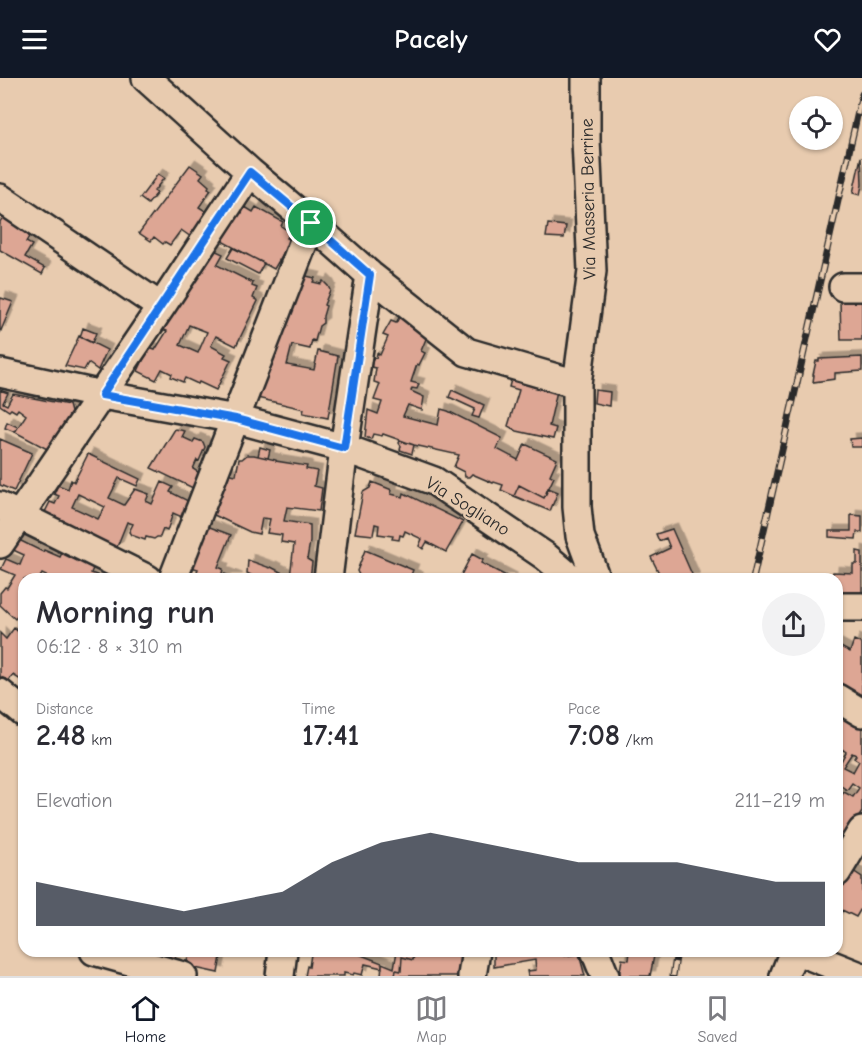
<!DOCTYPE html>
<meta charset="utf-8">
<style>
:root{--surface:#fff;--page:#f2f2f3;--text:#2b2b33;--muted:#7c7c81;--line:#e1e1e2;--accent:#111827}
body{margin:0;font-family:"Comic Neue",sans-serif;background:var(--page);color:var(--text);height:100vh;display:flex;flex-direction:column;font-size:22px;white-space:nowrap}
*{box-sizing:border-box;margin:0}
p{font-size:20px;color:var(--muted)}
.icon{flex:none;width:33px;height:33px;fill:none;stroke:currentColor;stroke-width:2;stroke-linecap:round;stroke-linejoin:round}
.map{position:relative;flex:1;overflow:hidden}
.details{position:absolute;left:18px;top:495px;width:825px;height:384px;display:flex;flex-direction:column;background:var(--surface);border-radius:18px;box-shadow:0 2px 4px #0004}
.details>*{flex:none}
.tools{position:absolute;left:789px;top:18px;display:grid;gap:12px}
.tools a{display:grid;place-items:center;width:54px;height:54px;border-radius:50%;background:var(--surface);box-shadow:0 2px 4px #0004;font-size:30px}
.pin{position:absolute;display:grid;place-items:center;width:51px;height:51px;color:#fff;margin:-26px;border:3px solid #fff;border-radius:50%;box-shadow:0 2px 6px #0007}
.round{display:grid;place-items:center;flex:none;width:63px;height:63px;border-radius:32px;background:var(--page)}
.headline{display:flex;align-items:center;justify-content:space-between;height:102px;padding:0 18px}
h1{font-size:33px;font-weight:600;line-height:45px}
.stats{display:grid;grid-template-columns:repeat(3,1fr);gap:9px;height:102px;padding:6px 18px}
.stats div{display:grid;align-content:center}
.stats b{font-size:30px;font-weight:600}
.stats small{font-size:16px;font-weight:400}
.stats p{font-size:16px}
.chart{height:168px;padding:12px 18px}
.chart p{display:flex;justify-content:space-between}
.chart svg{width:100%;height:108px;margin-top:6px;fill:var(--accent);opacity:.7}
header{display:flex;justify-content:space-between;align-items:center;height:78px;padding:0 18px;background:var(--accent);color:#fff;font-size:27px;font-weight:600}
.dock{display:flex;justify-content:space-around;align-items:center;height:84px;border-top:2px solid var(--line);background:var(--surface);font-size:16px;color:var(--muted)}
.dock a{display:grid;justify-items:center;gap:3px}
.dock .active{color:var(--accent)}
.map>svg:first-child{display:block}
.building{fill:#dda694;stroke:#2b2b2b;stroke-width:1.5;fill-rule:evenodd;filter:url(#shadow)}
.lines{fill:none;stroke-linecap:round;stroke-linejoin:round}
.minor-casing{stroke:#2b2b2b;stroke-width:32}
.minor{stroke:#e8cbaf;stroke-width:27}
.rail-casing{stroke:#2b2b2b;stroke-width:7}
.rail{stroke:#e8cbaf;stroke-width:4.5;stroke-dasharray:14;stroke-linecap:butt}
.route-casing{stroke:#fff;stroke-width:12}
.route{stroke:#1a73e8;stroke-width:8}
.labels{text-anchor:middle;stroke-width:5;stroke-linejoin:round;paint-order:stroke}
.street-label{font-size:18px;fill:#2b2b2b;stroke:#e8cbaf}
</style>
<header><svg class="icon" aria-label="menu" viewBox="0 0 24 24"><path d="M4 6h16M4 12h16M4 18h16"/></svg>Pacely<svg class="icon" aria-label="heart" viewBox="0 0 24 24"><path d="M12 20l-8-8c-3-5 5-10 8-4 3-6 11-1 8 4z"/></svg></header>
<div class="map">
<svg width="862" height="898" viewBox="0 0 862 898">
<defs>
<filter id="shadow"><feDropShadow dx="5.5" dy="-5.5" stdDeviation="0" flood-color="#0004"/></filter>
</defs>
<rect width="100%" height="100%" fill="#e8cbaf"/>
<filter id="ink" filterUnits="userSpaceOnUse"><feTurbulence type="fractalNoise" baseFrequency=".0167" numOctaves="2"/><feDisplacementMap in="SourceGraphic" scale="12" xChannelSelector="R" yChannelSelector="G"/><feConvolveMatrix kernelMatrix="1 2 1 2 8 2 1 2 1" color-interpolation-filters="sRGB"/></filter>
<g filter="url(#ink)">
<path class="building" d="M861,79L862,107L860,117L853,115Z
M190,87L203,96L200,100L209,108L208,110L211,112L199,129L207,134L191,159L181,152L170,167L165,164L163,166L154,159L151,163L139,155Z
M158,96L164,100L154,113L157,115L148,126L140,120Z
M245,129L253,134L256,129L283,144L281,148L290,154L287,160L291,162L274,191L220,162L237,132L242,135Z
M4,137L31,155L26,164L32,167L25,179L45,190L42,196L0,172V144Z
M548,146L566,148L564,160L546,159Z
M233,170L264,185L258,196L227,180Z
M212,171L223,176L217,187L253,205L252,208L257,210L253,220L258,223L236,268L216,258L211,268L226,276L224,279L231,282L216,312L199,304L198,306L185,300L183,304L171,299L172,296L162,291L156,302L138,293L149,270L155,272L167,253L160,250ZM189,247L207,254L198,275L180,267Z
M302,197L315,200L313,204L321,206L323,203L328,208L330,212L324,227L326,228L323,238V245L319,248L315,263L312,262L310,271L292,267L287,287L314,292L318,273L338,278L328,340L303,335L304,331L257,320Z
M862,218V262H841L840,221Z
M1,220L13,224L0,255V223Z
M401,236L416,244L414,250L428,256L421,273L425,275L419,287L417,286L411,304L419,306L417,311L412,310L411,313L424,319L422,332L408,327L403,338L438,347L441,331L448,333L502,360L497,371L518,382L525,366L557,381L550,397L554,399L544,420L519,407L514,418L501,412L503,407L494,404L493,405L472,396L469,399H465L464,394L454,389L459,377L414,367L383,356L382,358L373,356L371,361L365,359L368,332L378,336L382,324L374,322L380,306L374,304L376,290L371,289L373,279L376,280L377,275L380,277L388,259L383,257L391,243L396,245Z
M83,250L96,255L92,265L80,259Z
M79,258L107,272L98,292L88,285L84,292L65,288Z
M862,279V293L835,295V301L813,304L814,297H813L816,283H819V281Z
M513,294L557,313L549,348L556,350L553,361L517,353L508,348L519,312L509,309Z
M0,312L8,315L3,325L7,327L13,316L69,327L72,338L49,372L15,354L26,337L18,331L16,334L11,331L9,333L0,327Z
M452,312L484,327L479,340L472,338L475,331L449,319Z
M595,312L610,314L609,328L594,325Z
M7,344L18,349L15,354L5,350Z
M175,351L185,353L182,359L193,364L195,361L203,364L205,369L199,383L197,382L193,391L201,396L195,411L151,390Z
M862,360V369H851L850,361Z
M0,361L32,375L14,413L0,407Z
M400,363L414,367L412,376L400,372L401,368L399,365Z
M260,369L270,372L268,380L258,378Z
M88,376L140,401L137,408L119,400L109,420L124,427L135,411L149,416L146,423L152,426L162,404L173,409L170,414L190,424L184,440L173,435L167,453L163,451L160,459H157L154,461L146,459L145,462L131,457L129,454L133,446L127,444L117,469L115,470L44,436L50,424L55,426L59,418L54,416L58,407L68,411L71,402L74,404ZM78,416L105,429L98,441L72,429Z
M247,377H254L276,382V383L307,388L306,391L317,393L314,408L322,410L319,433L287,429L284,443L310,447V464L307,481L312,484L310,501H258L247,495L248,482L270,490L271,489L290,499L294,466L281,464L282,457L267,455L270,441L262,440L259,456L250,454L212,436L227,395L236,397L239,381H242Z
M372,404L392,412L391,416L403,419L404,415L463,444L446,474L427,464L423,471L419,468L422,461L405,453L403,458L400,457L399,462L392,461L393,458L378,456L379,447L375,446L373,457L355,455L363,414L370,410Z
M519,407L544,420L548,410L558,414L550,433L514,418Z
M851,437L862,438V454H857L856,461L829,459V453H851Z
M207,448L231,457L218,489L223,491L222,495L237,501H194L198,491L191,489Z
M672,451L694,501H662L651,479L670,470L666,460L659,463L656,456Z
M17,461L43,474L44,472L60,479L63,473L94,488L91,495L108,501H52L42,496L39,501H24V531L15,541L0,527V515L5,509L7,510L15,497L1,491L6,481L20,487L24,477L11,471Z
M365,472L413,492L411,497L418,500V501H359L360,499L357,493Z
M857,473L862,474V524H837V501H832L833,494L853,495V486H857Z
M472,476L483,482L481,485L512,501H459Z
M14,550L24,559V604L13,597L8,604L0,598V555L6,561Z
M854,562L862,566V627L837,612V567L850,574Z
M837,630L862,646V734L843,763L837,759V715L841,718L844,714L853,719L859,710L852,705L847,712L841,708L837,714V691L846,674L842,671L837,678ZM852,675L856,677L854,680L859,683L853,694L843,689Z
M850,791L862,799V829L856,839L842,832L837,840V815Z
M139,873H177L174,883Z
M179,873H222L218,895L186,888L189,875Z
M308,873H336L342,875L343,873H351L382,885V890L365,886L362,897L354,895L353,897L344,895V898H305L307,888L309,889L311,876L307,875Z
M397,873H415L413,882L402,879L401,893L396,892L395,898H381L382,885L394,890Z
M415,873L428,875V873H444L464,876L462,898H395L396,892L401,893L402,879L413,882Z
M494,873H566V875H564L565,878L579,876L585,898H528L527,893L536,892L535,882L494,889Z
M630,873H655L650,898H619L622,881L629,882Z"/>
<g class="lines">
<defs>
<path id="minor" d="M146,0L250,94L311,145L370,197L467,274L577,306
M586,0V62L592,193L577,306V429L580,458L596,501
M0,120L161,229
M843,209H862
M0,295L102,317L236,341L344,370L434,403L545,478L572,501
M0,428L148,501
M0,466L161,229L250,94
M173,501L311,145
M328,501L344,370L370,197
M837,529H862
M0,615L24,635
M837,620L862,635
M837,794L862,753
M94,873L183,898
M595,873L605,898
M797,873L860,898
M280,898L283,873
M472,898L476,873
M784,898L794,873"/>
</defs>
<use href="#minor" class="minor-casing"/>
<use href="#minor" class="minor"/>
<defs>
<path id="rail" d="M753,501L862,16
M673,898L677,873"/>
</defs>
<use href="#rail" class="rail-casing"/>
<use href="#rail" class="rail"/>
</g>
</g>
<g class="lines" filter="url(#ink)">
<defs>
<path id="route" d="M250,94L311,145L370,197L344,370L236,341L102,317Z"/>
</defs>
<use href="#route" class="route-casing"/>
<use href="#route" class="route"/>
</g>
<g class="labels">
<g class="street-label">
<text transform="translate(588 121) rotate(-91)" y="6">Via Masseria Berrine</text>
<text transform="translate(468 428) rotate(32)" y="6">Via Sogliano</text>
</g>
</g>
</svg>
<div class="tools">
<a><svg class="icon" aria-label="locate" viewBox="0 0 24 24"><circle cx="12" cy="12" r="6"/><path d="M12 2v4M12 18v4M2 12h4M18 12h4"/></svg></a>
</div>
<div class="pin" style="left:311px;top:145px;background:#1e9e55"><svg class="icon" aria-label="arrive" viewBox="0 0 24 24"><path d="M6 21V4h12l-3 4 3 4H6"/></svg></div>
<section class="details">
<div class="headline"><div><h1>Morning run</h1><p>06:12 · 8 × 310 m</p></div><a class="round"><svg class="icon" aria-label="share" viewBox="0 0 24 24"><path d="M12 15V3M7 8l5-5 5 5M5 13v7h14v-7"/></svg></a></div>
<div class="stats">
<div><p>Distance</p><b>2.48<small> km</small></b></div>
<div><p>Time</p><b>17:41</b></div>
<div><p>Pace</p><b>7:08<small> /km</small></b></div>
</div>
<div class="chart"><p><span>Elevation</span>211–219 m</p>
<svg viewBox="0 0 160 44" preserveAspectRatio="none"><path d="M0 44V26L10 30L20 34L30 38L40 34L50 30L60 18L70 10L80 6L90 10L100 14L110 18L120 18L130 18L140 22L150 26L160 26V44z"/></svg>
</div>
</section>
</div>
<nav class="dock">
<a class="active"><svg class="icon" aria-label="home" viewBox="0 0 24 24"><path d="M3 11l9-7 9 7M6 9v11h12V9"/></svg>Home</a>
<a><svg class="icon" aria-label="map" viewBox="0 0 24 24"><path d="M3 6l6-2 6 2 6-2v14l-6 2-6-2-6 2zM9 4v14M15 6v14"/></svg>Map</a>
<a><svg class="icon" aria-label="saved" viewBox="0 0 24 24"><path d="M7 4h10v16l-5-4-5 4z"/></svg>Saved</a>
</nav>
